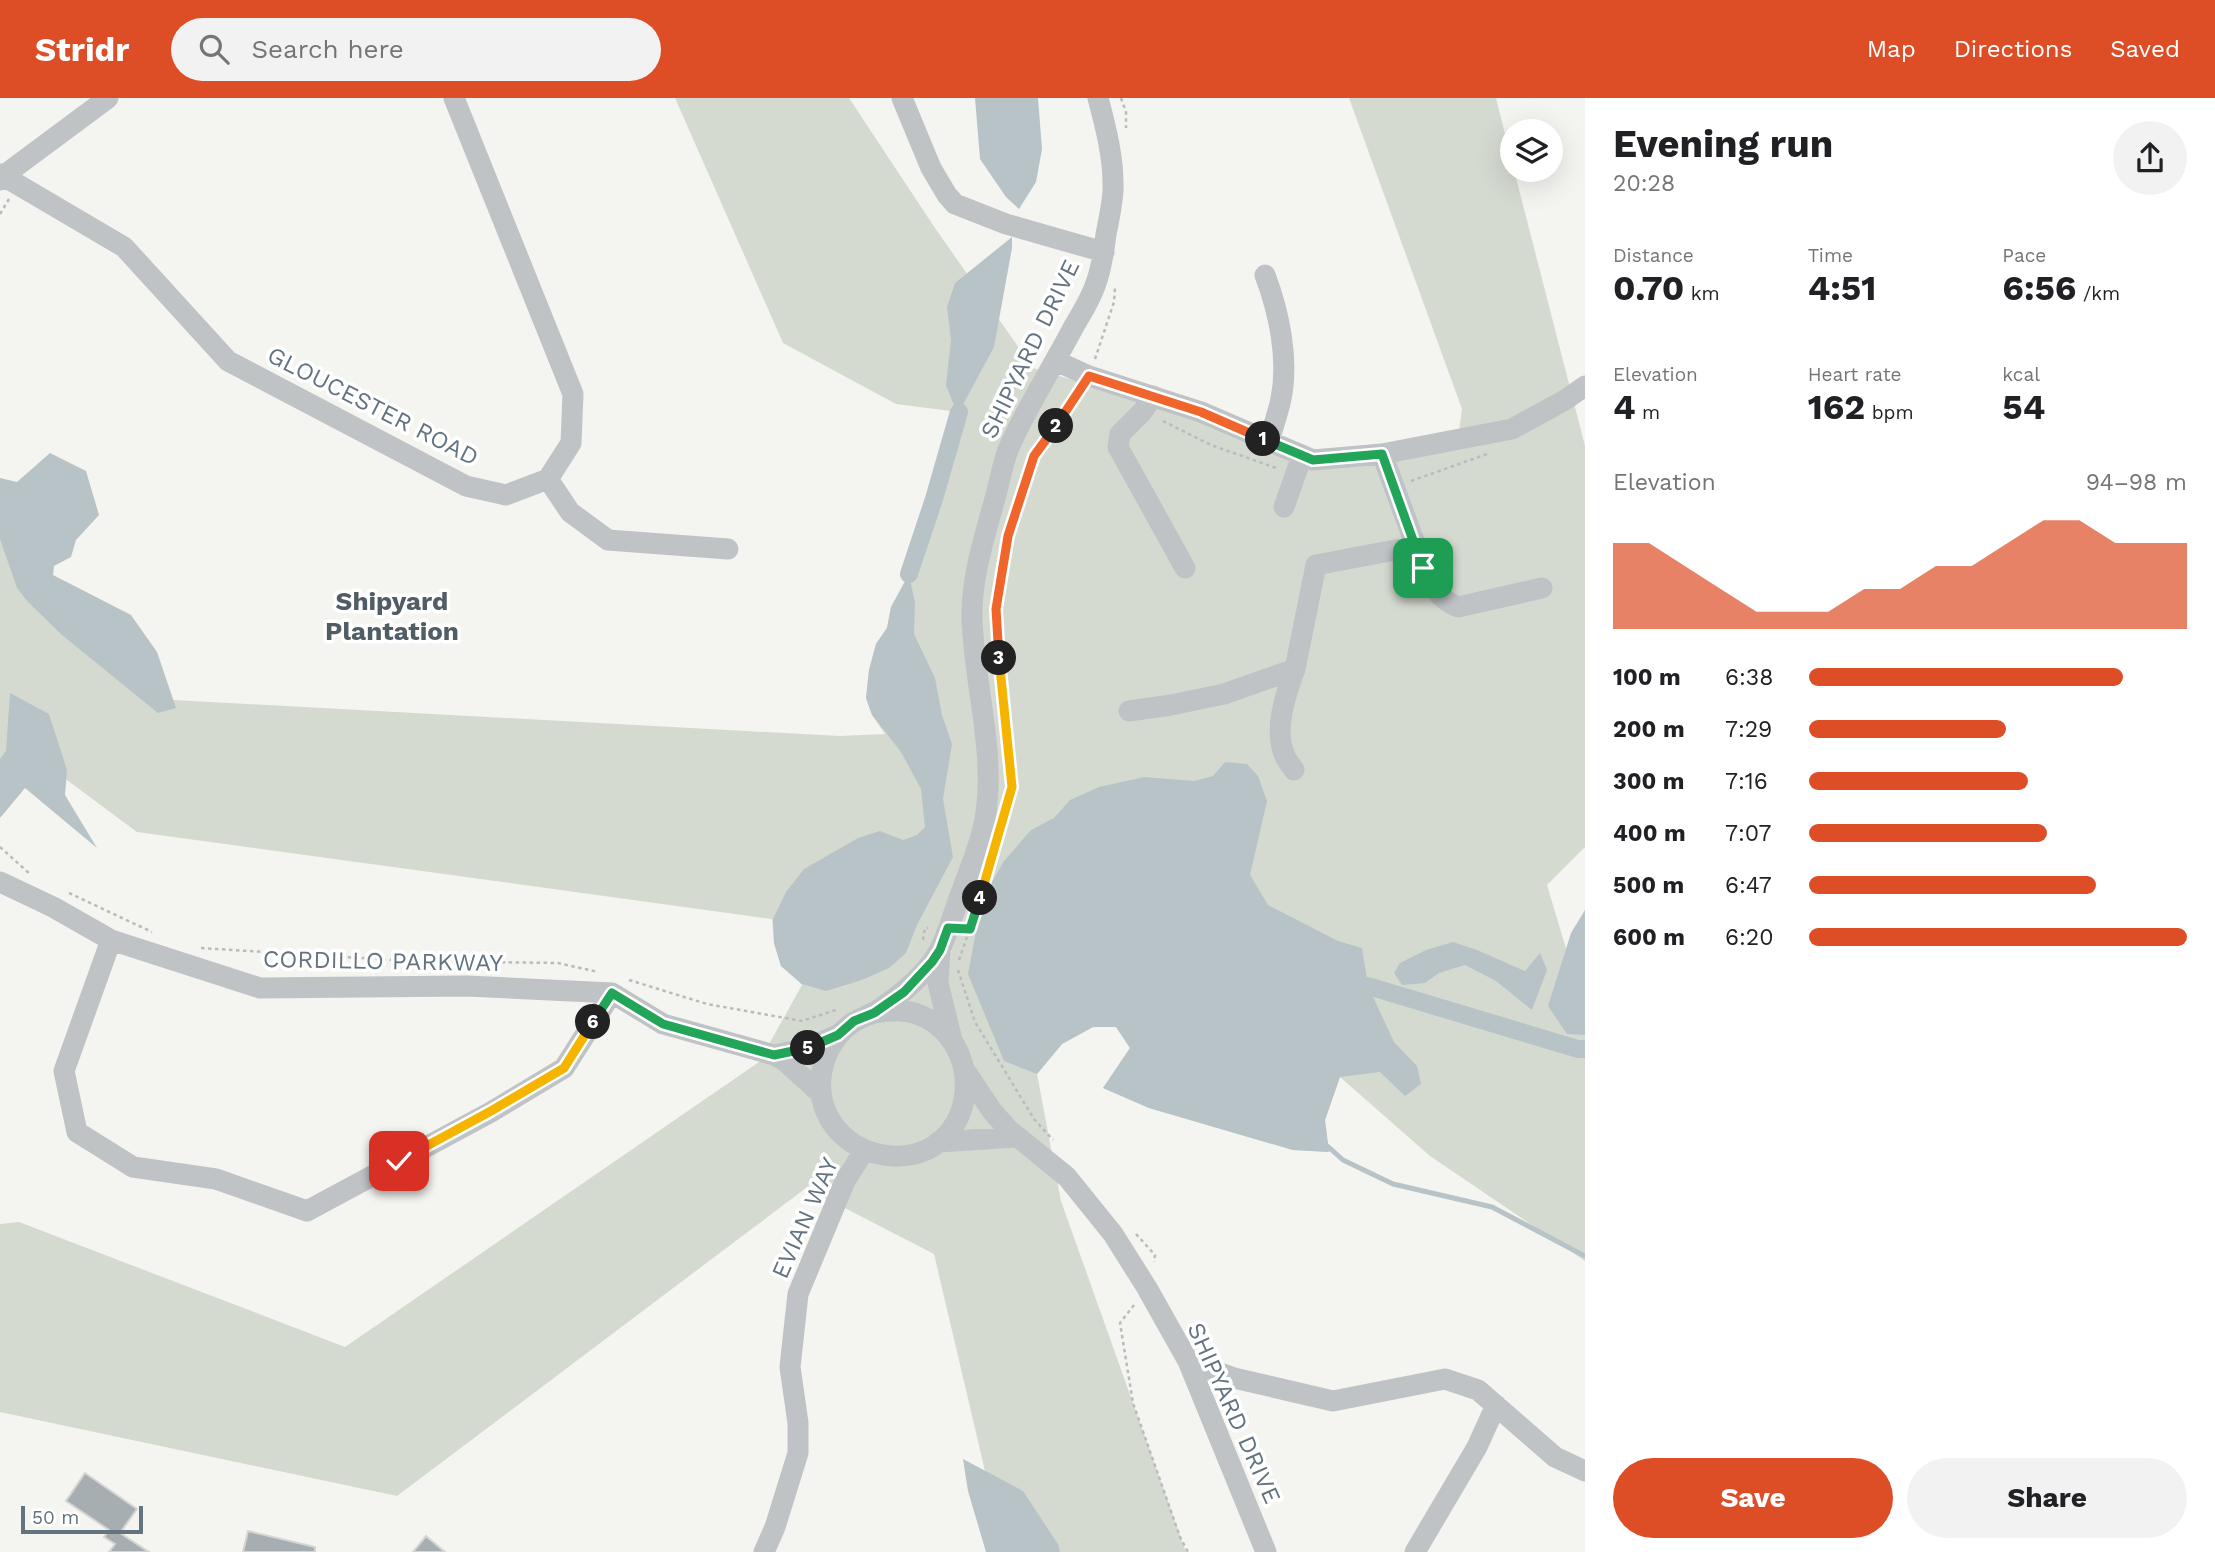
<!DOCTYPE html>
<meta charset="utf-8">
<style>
:root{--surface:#fff;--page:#f2f2f2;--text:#202124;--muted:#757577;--accent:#dd4e27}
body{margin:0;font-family:"Work Sans",sans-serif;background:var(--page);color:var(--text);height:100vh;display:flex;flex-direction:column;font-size:26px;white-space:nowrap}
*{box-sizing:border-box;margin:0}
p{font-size:23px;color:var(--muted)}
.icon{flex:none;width:38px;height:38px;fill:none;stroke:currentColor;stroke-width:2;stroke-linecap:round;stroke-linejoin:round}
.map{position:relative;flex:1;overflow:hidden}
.details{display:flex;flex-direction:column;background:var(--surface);width:630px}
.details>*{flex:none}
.buttons{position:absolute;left:1500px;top:21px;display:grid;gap:14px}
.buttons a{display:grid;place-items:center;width:63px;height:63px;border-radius:50%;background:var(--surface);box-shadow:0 7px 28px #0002;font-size:35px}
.scale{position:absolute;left:21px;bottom:18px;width:122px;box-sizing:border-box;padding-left:7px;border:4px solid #637480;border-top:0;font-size:19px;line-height:24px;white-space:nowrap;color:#637480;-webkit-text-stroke:5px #fff;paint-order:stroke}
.pin{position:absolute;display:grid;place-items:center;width:60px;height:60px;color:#fff;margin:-30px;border-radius:14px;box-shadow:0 4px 10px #0006}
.km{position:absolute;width:35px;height:35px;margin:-18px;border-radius:50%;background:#222;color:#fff;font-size:19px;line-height:35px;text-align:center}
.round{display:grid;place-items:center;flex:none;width:74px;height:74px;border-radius:37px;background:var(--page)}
.headline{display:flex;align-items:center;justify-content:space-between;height:119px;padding:0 28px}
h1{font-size:38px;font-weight:700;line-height:52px}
.metrics{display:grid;grid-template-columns:repeat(3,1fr);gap:10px;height:119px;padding:7px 28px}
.metrics div{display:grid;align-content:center}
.metrics b{font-size:35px;font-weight:700}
.metrics small{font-size:19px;font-weight:400}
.metrics p{font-size:19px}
.chart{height:196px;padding:14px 28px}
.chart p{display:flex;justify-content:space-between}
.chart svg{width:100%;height:126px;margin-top:7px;fill:var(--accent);opacity:.7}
.cta{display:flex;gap:14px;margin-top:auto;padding:14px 28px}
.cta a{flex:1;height:80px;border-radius:42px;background:var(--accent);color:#fff;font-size:28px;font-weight:700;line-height:80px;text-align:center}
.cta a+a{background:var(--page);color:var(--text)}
ul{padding:0 28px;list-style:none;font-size:23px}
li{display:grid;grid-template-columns:112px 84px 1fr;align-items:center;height:52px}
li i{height:18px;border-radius:9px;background:var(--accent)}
header{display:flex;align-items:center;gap:42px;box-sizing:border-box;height:98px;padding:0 35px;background:var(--accent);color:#fff}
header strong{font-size:33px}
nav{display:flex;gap:38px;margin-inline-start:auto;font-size:24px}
.search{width:490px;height:63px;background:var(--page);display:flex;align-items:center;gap:18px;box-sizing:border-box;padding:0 24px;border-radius:38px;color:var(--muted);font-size:26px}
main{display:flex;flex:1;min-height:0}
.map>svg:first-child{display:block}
.green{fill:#d5dad1}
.water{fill:#b8c3c7}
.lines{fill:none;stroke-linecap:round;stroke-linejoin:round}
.stream{stroke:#b8c3c7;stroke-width:5}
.canal{stroke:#b8c3c7;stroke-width:18}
.building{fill:#a6aeb2;stroke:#d5d5d3;stroke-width:2}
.path{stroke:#b9bbbd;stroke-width:2.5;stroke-dasharray:3.5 3.5;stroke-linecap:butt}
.minor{stroke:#bfc3c6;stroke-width:21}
.split-1-casing{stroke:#fff;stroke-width:14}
.split-2-casing{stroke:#fff;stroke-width:14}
.split-3-casing{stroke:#fff;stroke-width:14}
.split-4-casing{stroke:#fff;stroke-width:14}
.split-5-casing{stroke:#fff;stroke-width:14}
.split-6-casing{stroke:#fff;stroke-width:14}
.split-7-casing{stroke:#fff;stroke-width:14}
.split-1{stroke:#22a559;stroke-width:9}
.split-2{stroke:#f0652b;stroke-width:9}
.split-3{stroke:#f0652b;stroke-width:9}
.split-4{stroke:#f5b400;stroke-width:9}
.split-5{stroke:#22a559;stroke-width:9}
.split-6{stroke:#22a559;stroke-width:9}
.split-7{stroke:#f5b400;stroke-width:9}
.labels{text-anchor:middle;stroke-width:7;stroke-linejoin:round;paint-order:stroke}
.street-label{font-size:24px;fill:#637480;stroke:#fff}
.neighbourhood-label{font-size:26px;font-weight:bold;fill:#515d65;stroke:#fff}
</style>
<header>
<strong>Stridr</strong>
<div class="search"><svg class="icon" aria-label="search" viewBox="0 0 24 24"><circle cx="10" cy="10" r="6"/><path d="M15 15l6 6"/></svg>Search here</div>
<nav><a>Map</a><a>Directions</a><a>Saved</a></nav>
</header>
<main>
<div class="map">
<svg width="1585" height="1454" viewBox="0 0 1585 1454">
<rect width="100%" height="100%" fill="#f4f4f0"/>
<path class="green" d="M675,0H849L935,130L1033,270L1155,307L1310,366L1457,348L1462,311L1349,0H1496L1512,64V72H1514L1585,348V749L1547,787L1585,914V1163L1430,1058L1340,979L1325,1022L1329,1054L1293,1052L1149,1010L1103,990L1130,950L1116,929H1093L1062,946L1037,976L1061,1103L1186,1454H1004L934,1156L806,1090L397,1398L0,1314V1126L19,1124L345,1249L759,964L802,887L781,868L774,845L772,821L137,734L17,645L0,672V408L45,492L173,602L840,638L885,636L872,617L866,600L869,572L876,546L887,530L891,509L909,476L934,401L959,314L896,306L783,245Z"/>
<path class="water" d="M975,0H1038L1042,51L1036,84L1019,111L1006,99L980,61Z
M1012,139V150L994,249L959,314L953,305L946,287L951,242L947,209L955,185Z
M50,355L86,373L99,417L76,442L71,459L54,468L53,477L131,517L157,554L176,610L158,615L62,537L28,504L17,490L0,441V380L17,384Z
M909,476L915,505L914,536L935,580L942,617L952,646L943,701L953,759L917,827L906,855L889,870L862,882L826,893L802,886L781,868L774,845L773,821L786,794L804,771L858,740L880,733L903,742L917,737L925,729L921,691L901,654L872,617L866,600L869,572L876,546L887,530L891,509Z
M10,595L49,616L67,672L65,697L97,750L25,690L0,720V661L6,653Z
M1225,664L1247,666L1258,678L1267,703L1250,777L1268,807L1338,843L1362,850L1368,888L1394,944L1417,968L1421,986L1405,998L1380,974L1340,979L1325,1022L1329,1054L1293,1052L1149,1010L1103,990L1130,950L1116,929H1093L1062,946L1037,976L1004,963L968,876L982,801L1004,763L1031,732L1054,720L1070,702L1099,689L1144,679L1194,683L1213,678Z
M1585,812V937L1567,936L1548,908L1571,835Z
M1453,844L1477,852L1525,873L1540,855L1547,872L1532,912L1496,883L1465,867L1439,875L1425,885L1402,887L1394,875L1400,865L1426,852Z
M963,1361L1023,1393L1058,1446L1060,1454H986L968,1393Z"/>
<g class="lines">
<path class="stream" d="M1324,1045L1343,1062L1393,1086L1492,1109L1585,1158"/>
<path class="canal" d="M909,476L934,401L959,314
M1368,888L1578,951H1585"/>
</g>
<path class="building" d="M85,1375L137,1411L120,1435L149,1454H109L115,1446L104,1439L109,1432L66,1403Z
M248,1433L315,1449V1454H243Z
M426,1438L445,1454H413Z"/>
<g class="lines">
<path class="path" d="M1121,0L1126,14V30
M0,116L9,101
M1095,261L1114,204L1115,190
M1163,323L1211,347L1279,371
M1411,383L1490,355
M1006,712L1012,689L1001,591L996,511L1008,438L1034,358L1079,295
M0,749L31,777
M69,795L152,834
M923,842L925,830H928
M201,850L408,863L558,865L598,874
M959,862L967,839
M958,872L975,924L1034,1021L1053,1042
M629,882L707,906L802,923L839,911
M1136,1136L1155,1157L1154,1164
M1134,1207L1120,1225L1133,1305L1180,1439L1188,1454"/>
<path class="minor" d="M902,0L931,70L947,97L955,106L1006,126L1104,154
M0,76L124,149L228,263L466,388L506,397L548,381L571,345L573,296L454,0
M0,82L3,78L108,0
M1265,177C1279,214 1289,261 1281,301C1278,315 1273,329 1269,343
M1056,263L1089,278L1201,314L1313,362L1382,356L1512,331L1565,302L1585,288
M1153,298L1143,313L1120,336L1118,349L1185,470
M548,381L570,414L608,442L728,451
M1284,409L1302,358
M1416,448C1424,472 1432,499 1458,509L1542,490
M1129,613L1171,607L1224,596L1295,571L1316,467L1416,448L1382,356
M1294,672C1291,667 1287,663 1285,658C1273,632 1286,595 1295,571
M0,784L53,809L111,842L260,890L467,888L612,895L663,926L774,957L786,964L820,995
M111,842L64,973L77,1034L133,1069L216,1081L307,1113L491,1014L564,970L612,895
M940,852L938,885L952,942
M874,915C889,913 903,911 917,916C985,941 980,1044 910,1057C863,1065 816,1030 821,980C823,958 834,938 852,925C860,920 870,917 878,912C899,898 922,880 936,858C947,841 952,818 960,798C969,772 982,743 986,715C995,651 974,585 972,521C971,477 986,435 997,393C1001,377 1004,359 1011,345C1029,306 1053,268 1073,230C1081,216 1091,201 1096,185C1102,169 1104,152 1106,136C1109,122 1112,107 1113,93C1114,61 1106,30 1098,0
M774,957L808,950L838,937
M964,971L992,1013L1008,1031L1067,1079L1113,1136L1147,1190L1188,1263L1266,1454
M938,1044L1018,1039
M1188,1263L1234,1280L1333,1303L1445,1281L1478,1292L1555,1359L1585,1373
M764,1454L775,1429L798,1355V1325L790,1269L798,1196L845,1083L864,1053
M1415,1454L1477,1349L1496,1307"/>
</g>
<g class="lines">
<defs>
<path id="split-1" d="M1263,341L1313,362L1382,356L1423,470"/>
<path id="split-2" d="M1056,328L1089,278L1201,314L1263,341"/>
<path id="split-3" d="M999,560L996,511L1008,438L1034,358L1056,328"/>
<path id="split-4" d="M980,800L1012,689L999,560"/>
<path id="split-5" d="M808,950L838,937L854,923L874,915L904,894L932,864L940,852L948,830L970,831L980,800"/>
<path id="split-6" d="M593,924L612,895L663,926L774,957L808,950"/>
<path id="split-7" d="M399,1063L491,1013L564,970L593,924"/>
</defs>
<use href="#split-1" class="split-1-casing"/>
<use href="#split-2" class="split-2-casing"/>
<use href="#split-3" class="split-3-casing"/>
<use href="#split-4" class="split-4-casing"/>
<use href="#split-5" class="split-5-casing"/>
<use href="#split-6" class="split-6-casing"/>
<use href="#split-7" class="split-7-casing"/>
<use href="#split-1" class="split-1"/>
<use href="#split-2" class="split-2"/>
<use href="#split-3" class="split-3"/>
<use href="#split-4" class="split-4"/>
<use href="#split-5" class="split-5"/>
<use href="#split-6" class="split-6"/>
<use href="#split-7" class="split-7"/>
</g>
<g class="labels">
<g class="street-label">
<text transform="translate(1030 251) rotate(-64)" y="8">SHIPYARD DRIVE</text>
<text transform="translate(373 308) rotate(27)" y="8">GLOUCESTER ROAD</text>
<text transform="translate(383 863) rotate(1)" y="8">CORDILLO PARKWAY</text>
<text transform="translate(805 1120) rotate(-66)" y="8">EVIAN WAY</text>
<text transform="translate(1234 1315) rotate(66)" y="8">SHIPYARD DRIVE</text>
</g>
<g class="neighbourhood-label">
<text x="392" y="512">Shipyard<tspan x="392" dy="30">Plantation</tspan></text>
</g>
</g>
</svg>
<div class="buttons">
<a><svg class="icon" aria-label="layers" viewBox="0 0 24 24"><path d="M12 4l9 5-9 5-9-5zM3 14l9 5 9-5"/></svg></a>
</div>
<div class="scale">50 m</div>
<div class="pin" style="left:1423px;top:470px;background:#1e9e55"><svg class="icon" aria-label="arrive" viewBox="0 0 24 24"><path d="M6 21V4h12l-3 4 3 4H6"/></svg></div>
<div class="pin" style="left:399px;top:1063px;background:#d93025"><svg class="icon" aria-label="check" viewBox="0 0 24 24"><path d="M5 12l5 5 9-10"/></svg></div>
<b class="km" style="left:1263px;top:341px">1</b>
<b class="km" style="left:1056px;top:328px">2</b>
<b class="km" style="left:999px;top:560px">3</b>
<b class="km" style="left:980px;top:800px">4</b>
<b class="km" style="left:808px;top:950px">5</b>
<b class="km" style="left:593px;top:924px">6</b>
</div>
<section class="details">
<div class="headline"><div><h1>Evening run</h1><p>20:28</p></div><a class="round"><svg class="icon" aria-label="share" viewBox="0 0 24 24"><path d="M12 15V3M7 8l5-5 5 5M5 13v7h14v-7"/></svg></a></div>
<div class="metrics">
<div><p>Distance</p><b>0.70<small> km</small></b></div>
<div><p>Time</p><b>4:51</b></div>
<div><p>Pace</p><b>6:56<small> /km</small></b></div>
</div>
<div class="metrics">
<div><p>Elevation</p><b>4<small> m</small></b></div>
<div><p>Heart rate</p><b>162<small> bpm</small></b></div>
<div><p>kcal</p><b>54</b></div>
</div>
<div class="chart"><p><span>Elevation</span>94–98 m</p>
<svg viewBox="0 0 160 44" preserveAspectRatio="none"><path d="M0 44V14L10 14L20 22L30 30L40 38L50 38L60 38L70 30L80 30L90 22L100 22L110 14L120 6L130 6L140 14L150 14L160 14V44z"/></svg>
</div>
<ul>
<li><b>100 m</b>6:38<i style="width:83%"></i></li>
<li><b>200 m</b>7:29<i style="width:52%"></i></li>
<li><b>300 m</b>7:16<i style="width:58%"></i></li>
<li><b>400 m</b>7:07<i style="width:63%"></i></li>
<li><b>500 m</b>6:47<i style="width:76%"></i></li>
<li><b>600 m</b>6:20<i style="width:100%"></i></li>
</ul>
<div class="cta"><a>Save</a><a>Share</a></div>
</section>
</main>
